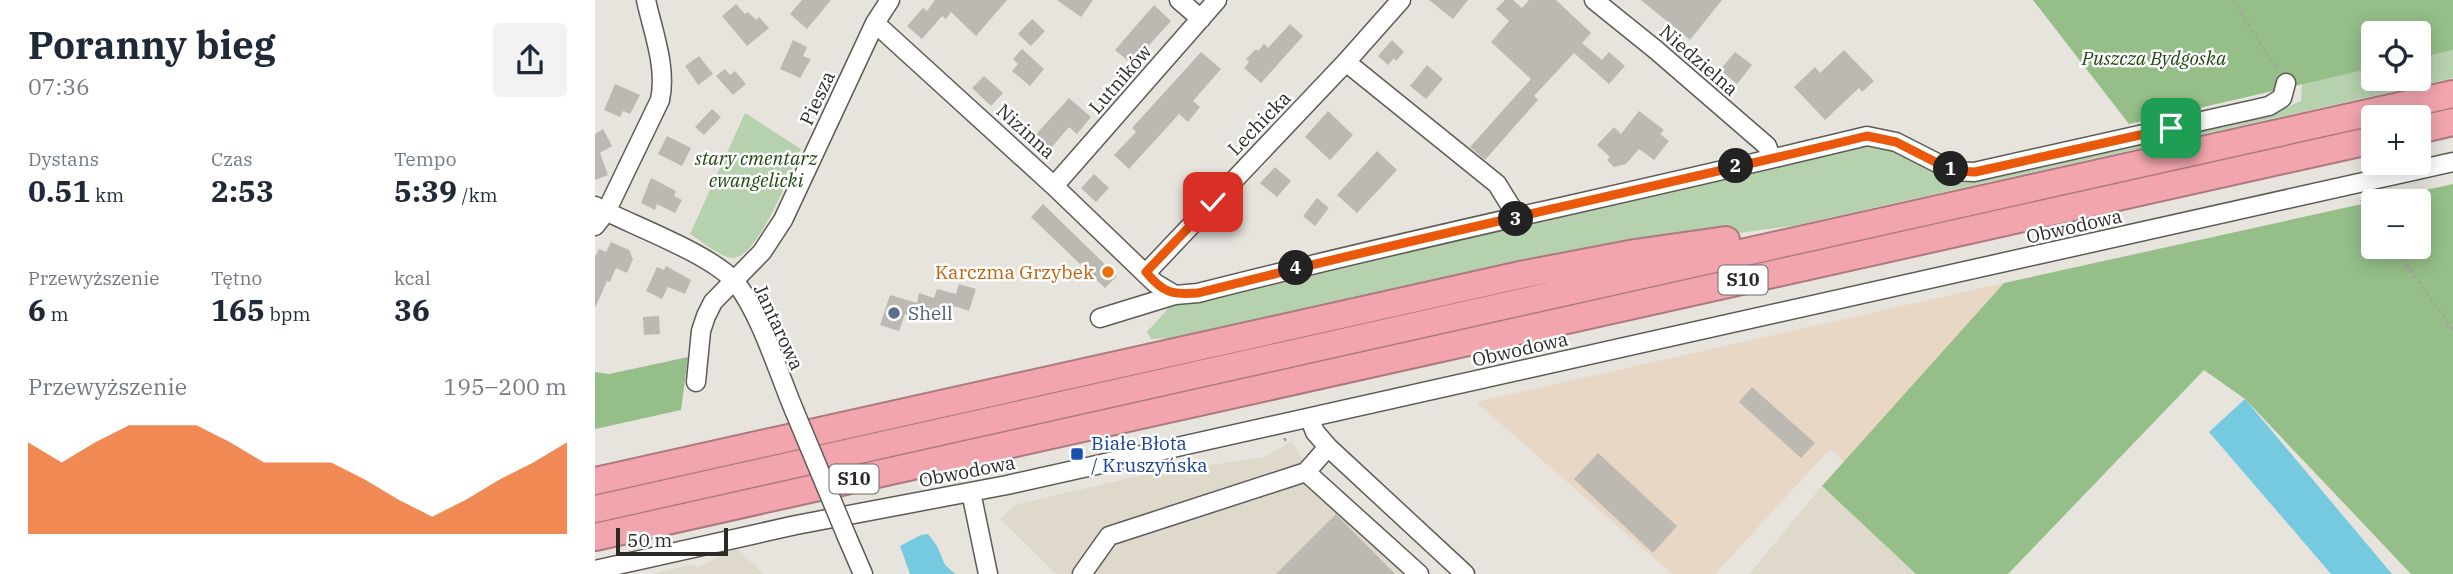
<!DOCTYPE html>
<html lang="pl">
<meta charset="utf-8">
<style>
:root{--surface:#fff;--page:#f2f2f3;--text:#1f2937;--muted:#747a83;--accent:#ea580c}
body{margin:0;font-family:"IBM Plex Serif",serif;background:var(--page);color:var(--text);height:100vh;display:flex;flex-direction:column;font-size:26px;white-space:nowrap}
*{box-sizing:border-box;margin:0}
p{font-size:23px;color:var(--muted)}
.icon{flex:none;width:38px;height:38px;fill:none;stroke:currentColor;stroke-width:2;stroke-linecap:round;stroke-linejoin:round}
.map{position:relative;flex:1;overflow:hidden}
.details{display:flex;flex-direction:column;background:var(--surface);width:595px}
.details>*{flex:none}
.tools{position:absolute;left:1766px;top:21px;display:grid;gap:14px}
.tools a{display:grid;place-items:center;width:70px;height:70px;border-radius:7px;background:var(--surface);box-shadow:0 4px 18px #0003;font-size:35px}
.scale{position:absolute;left:21px;bottom:18px;width:112px;box-sizing:border-box;padding-left:7px;border:4px solid #2b2a27;border-top:0;font-size:19px;line-height:24px;white-space:nowrap;color:#2b2a27;-webkit-text-stroke:5px #fff;paint-order:stroke}
.pin{position:absolute;display:grid;place-items:center;width:60px;height:60px;color:#fff;margin:-30px;border-radius:14px;box-shadow:0 4px 10px #0006}
.km{position:absolute;width:35px;height:35px;margin:-18px;border-radius:50%;background:#222;color:#fff;font-size:19px;line-height:35px;text-align:center}
.round{display:grid;place-items:center;flex:none;width:74px;height:74px;border-radius:7px;background:var(--page)}
.head{display:flex;align-items:center;justify-content:space-between;height:119px;padding:0 28px}
h1{font-size:38px;font-weight:700;line-height:52px}
.metrics{display:grid;grid-template-columns:repeat(3,1fr);gap:10px;height:119px;padding:7px 28px}
.metrics div{display:grid;align-content:center}
.metrics b{font-size:30px;font-weight:700}
.metrics small{font-size:19px;font-weight:400}
.metrics p{font-size:19px}
.chart{height:196px;padding:14px 28px}
.chart p{display:flex;justify-content:space-between}
.chart svg{width:100%;height:126px;margin-top:7px;fill:var(--accent);opacity:.7}
main{display:flex;flex:1;min-height:0}
.map>svg:first-child{display:block}
.commercial{fill:#e8d7c5}
.built{fill:#dfd9cb}
.green{fill:#b6d1ae}
.forest{fill:#95be88;fill-rule:evenodd}
.water{fill:#75cae0}
.building{fill:#bcb9b3}
.lines{fill:none;stroke-linecap:round;stroke-linejoin:round}
.minor-casing{stroke:#5d5b55;stroke-width:21}
.highway-casing{stroke:#ac7a7e;stroke-width:30}
.path{stroke:#a5a39e;stroke-width:2.5;stroke-dasharray:3.5 3.5;stroke-linecap:butt}
.minor{stroke:#fff;stroke-width:18}
.highway{stroke:#f2a5ad;stroke-width:26}
.minor-bridge-casing{stroke:#5d5b55;stroke-width:21;stroke-linecap:butt}
.minor-bridge{stroke:#fff;stroke-width:18}
.route-casing{stroke:#fff;stroke-width:14}
.route{stroke:#ea580c;stroke-width:9}
.food-dot{fill:#e8710a;stroke:#fff;stroke-width:2.5}
.service-dot{fill:#5c6f8a;stroke:#fff;stroke-width:2.5}
.transit-dot{fill:#1a4fb4;stroke:#fff;stroke-width:2.5}
.labels{text-anchor:middle;stroke-width:5;stroke-linejoin:round;paint-order:stroke}
.shield{fill:#fff;stroke:#6b6a68;stroke-width:2}
.shield-label{font-size:18px;font-weight:bold;fill:#2b2a27}
.park-label{font-size:19px;font-style:italic;fill:#1f4710;stroke:#fff}
.street-label{font-size:19px;fill:#2b2a27;stroke:#fff}
.food-label{font-size:19px;fill:#c56008;stroke:#fff;text-anchor:end}
.service-label{font-size:19px;fill:#4e5e75;stroke:#fff;text-anchor:start}
.transit-label{font-size:19px;fill:#164399;stroke:#fff;text-anchor:start}
</style>
<main>
<section class="details">
<div class="head"><div><h1>Poranny bieg</h1><p>07:36</p></div><a class="round"><svg class="icon" aria-label="share" viewBox="0 0 24 24"><path d="M12 15V3M7 8l5-5 5 5M5 13v7h14v-7"/></svg></a></div>
<div class="metrics">
<div><p>Dystans</p><b>0.51<small> km</small></b></div>
<div><p>Czas</p><b>2:53</b></div>
<div><p>Tempo</p><b>5:39<small> /km</small></b></div>
</div>
<div class="metrics">
<div><p>Przewyższenie</p><b>6<small> m</small></b></div>
<div><p>Tętno</p><b>165<small> bpm</small></b></div>
<div><p>kcal</p><b>36</b></div>
</div>
<div class="chart"><p><span>Przewyższenie</span>195–200 m</p>
<svg viewBox="0 0 160 44" preserveAspectRatio="none"><path d="M0 44V12L10 19L20 12L30 6L40 6L50 6L60 12L70 19L80 19L90 19L100 25L110 32L120 38L130 32L140 25L150 19L160 12V44z"/></svg>
</div>
</section>
<div class="map">
<svg width="1858" height="574" viewBox="0 0 1858 574">
<rect width="100%" height="100%" fill="#e6e4dd"/>
<path class="commercial" d="M1409,283L1249,462L1235,449L1120,574H1077L881,402Z"/>
<path class="built" d="M697,442L706,456L837,574H461L405,519L419,505L548,475L669,457Z
M1227,486L1321,574H1154Z
M141,548L169,574H57L98,564L103,568Z"/>
<path class="green" d="M1858,50V78L1197,226L918,263L584,338L556,339L552,332L578,303L1260,149L1282,145L1299,150L1342,175L1367,180L1688,109L1706,101L1707,84L1778,68V79H1824V58Z
M150,113L206,149C195,172 164,257 138,258C127,258 105,240 95,234Z"/>
<path class="forest" d="M1438,0H1858V50L1824,58V33H1778V68L1534,124Z
M1858,184V574H1816L1650,399L1609,370L1413,574H1321L1227,486L1409,283ZM1778,201H1824V247H1778Z
M93,357L86,410L0,429V372L14,374Z"/>
<path class="water" d="M1650,399L1797,574H1736L1614,432Z
M333,534L342,546L350,565L360,574H315L305,546L326,535Z"/>
<path class="building" d="M207,0H236L212,29L195,14Z
M340,0H412L381,36L356,12L351,19L347,16L327,39L312,26L328,8L332,11Z
M462,0H498L486,17Z
M834,0H873L858,19Z
M910,0H918L927,8L934,0H961L996,33L987,43L1007,60L1014,52L1030,66L1014,84L979,53L939,96L943,100L890,160L875,147L936,79L896,42L914,21L901,9Z
M1046,0H1127L1095,40Z
M141,4L150,14L153,12L161,20L164,17L174,28L152,46L127,16Z
M559,5L576,21L537,64L520,50Z
M437,19L450,31L436,46L423,34Z
M695,24L708,36L666,83L649,68L654,62L651,59L661,49L663,51L669,44L673,48Z
M198,40L212,47L208,56L216,59L205,78L185,69Z
M797,40L809,52L801,61L799,58L793,65L783,56Z
M427,49L449,69L435,86L417,71L423,64L418,59Z
M1249,50L1279,81L1267,92L1264,88L1230,120L1199,87L1220,67L1225,73Z
M606,52L626,69L598,101L605,107L593,122L584,114L534,169L519,155L541,132L537,128Z
M1140,52L1157,65L1142,84L1125,70Z
M104,56L118,74L103,85L90,66Z
M832,65L848,79L831,99L815,86Z
M130,69L135,75L140,71L151,84L138,95L121,76Z
M389,76L408,93L396,106L377,88Z
M20,84L45,95L35,114L28,111L25,117L9,110Z
M474,98L496,117L482,134L474,127L450,155L435,141Z
M117,109L126,117L109,135L100,127Z
M733,111L758,135L735,160L710,137Z
M1044,111L1069,130L1065,134L1074,141L1059,160L1044,149L1031,164L1019,167L1012,160L1015,157L1002,145L1019,127L1026,134Z
M8,129L17,146L5,153L13,175L0,180V134Z
M72,136L96,148L87,166L63,154Z
M782,151L802,170L762,213L742,195Z
M680,167L696,181L682,197L665,183Z
M499,174L514,188L501,202L486,188Z
M56,178L81,191L79,196L87,200L80,213L62,204L60,210L46,203Z
M722,198L734,208L720,226L708,216Z
M448,204L522,276L510,288L436,217Z
M16,242L34,250L38,259L32,273L21,268L15,282L12,281L0,308V257L4,249L11,252Z
M71,266L96,280L90,294L73,287L67,299L51,291L62,267L69,270Z
M364,284L381,289L374,311L359,306L355,316L337,311L333,321L310,314L304,331L285,325L295,295L322,303L324,293L339,298L342,289L361,294Z
M64,316L65,334L49,335L48,317Z
M1157,387L1220,443L1206,458L1144,402Z
M1003,453L1082,526L1058,553L979,479Z
M741,514L800,574H681Z"/>
<g class="lines">
<defs>
<path id="minor" d="M584,0L606,19
M999,0L1061,50L1172,146L1176,157
M280,23L459,186L560,283L580,295L603,293C825,236 1050,190 1272,136L1301,142L1358,171L1379,172L1674,106L1687,98L1691,83
M751,62L902,184L923,218
M459,186L622,0
M0,206C36,225 117,254 141,283C166,315 183,372 199,410
M0,226L11,212L65,100C72,67 58,32 51,0
M551,273L751,62L806,0
M505,318L580,295
M101,382L106,331L111,316L118,302L167,252L188,220L280,23L295,0
M715,419L720,432L733,447L870,574
M711,472L824,574
M376,492L393,574
M252,537L268,574
M0,570L201,525L412,485L1858,162
M487,574L514,536L711,472L733,447"/>
<path id="highway" d="M1824,130L1858,122
M0,481L930,274L1040,253L1131,240
M0,509L1858,94
M0,537L1778,140"/>
</defs>
<use href="#minor" class="minor-casing"/>
<use href="#highway" class="highway-casing"/>
<path class="path" d="M1638,0L1683,71
M1766,200L1778,218
M1799,247L1858,330
M689,438L693,444"/>
<use href="#minor" class="minor"/>
<use href="#highway" class="highway"/>
<defs>
<path id="minor-bridge" d="M199,410L252,537"/>
</defs>
<use href="#minor-bridge" class="minor-bridge-casing"/>
<use href="#minor-bridge" class="minor-bridge"/>
</g>
<g class="lines">
<defs>
<path id="route" d="M618,202L551,272C568,293 577,295 603,293C825,236 1050,190 1272,136L1301,142L1358,171L1380,172L1576,128"/>
</defs>
<use href="#route" class="route-casing"/>
<use href="#route" class="route"/>
</g>
<circle class="food-dot" cx="513" cy="272" r="7"/>
<circle class="service-dot" cx="299" cy="313" r="7"/>
<rect class="transit-dot" x="475" y="447" width="14" height="14" rx="3.5"/>
<g class="labels">
<g class="shield">
<rect x="1123.5" y="265.5" width="49" height="29" rx="5"/>
<rect x="234.5" y="464.5" width="49" height="29" rx="5"/>
</g>
<g class="shield-label">
<text x="1148" y="286">S10</text>
<text x="259" y="485">S10</text>
</g>
<g class="park-label">
<text x="1559" y="65">Puszcza Bydgoska</text>
<text x="161" y="165">stary cmentarz<tspan x="161" dy="22">ewangelicki</tspan></text>
</g>
<g class="street-label">
<text transform="translate(1104 60) rotate(41)" y="7">Niedzielna</text>
<text transform="translate(525 79) rotate(-49)" y="7">Lutników</text>
<text transform="translate(222 98) rotate(-65)" y="7">Piesza</text>
<text transform="translate(664 123) rotate(-46)" y="7">Lechicka</text>
<text transform="translate(431 131) rotate(42)" y="7">Nizinna</text>
<text transform="translate(1479 226) rotate(-13)" y="7">Obwodowa</text>
<text transform="translate(184 327) rotate(65)" y="7">Jantarowa</text>
<text transform="translate(925 349) rotate(-13)" y="7">Obwodowa</text>
<text transform="translate(372 471) rotate(-11)" y="7">Obwodowa</text>
</g>
<g class="food-label">
<text x="499" y="279">Karczma Grzybek</text>
</g>
<g class="service-label">
<text x="313" y="320">Shell</text>
</g>
<g class="transit-label">
<text x="496" y="450">Białe Błota<tspan x="496" dy="22">/ Kruszyńska</tspan></text>
</g>
</g>
</svg>
<div class="tools">
<a><svg class="icon" aria-label="locate" viewBox="0 0 24 24"><circle cx="12" cy="12" r="6"/><path d="M12 2v4M12 18v4M2 12h4M18 12h4"/></svg></a>
<a>+</a>
<a>−</a>
</div>
<div class="scale">50 m</div>
<div class="pin" style="left:1576px;top:128px;background:#1e9e55"><svg class="icon" aria-label="arrive" viewBox="0 0 24 24"><path d="M6 21V4h12l-3 4 3 4H6"/></svg></div>
<div class="pin" style="left:618px;top:202px;background:#d93025"><svg class="icon" aria-label="check" viewBox="0 0 24 24"><path d="M5 12l5 5 9-10"/></svg></div>
<b class="km" style="left:1356px;top:169px">1</b>
<b class="km" style="left:1141px;top:166px">2</b>
<b class="km" style="left:921px;top:219px">3</b>
<b class="km" style="left:701px;top:268px">4</b>
</div>
</main>
